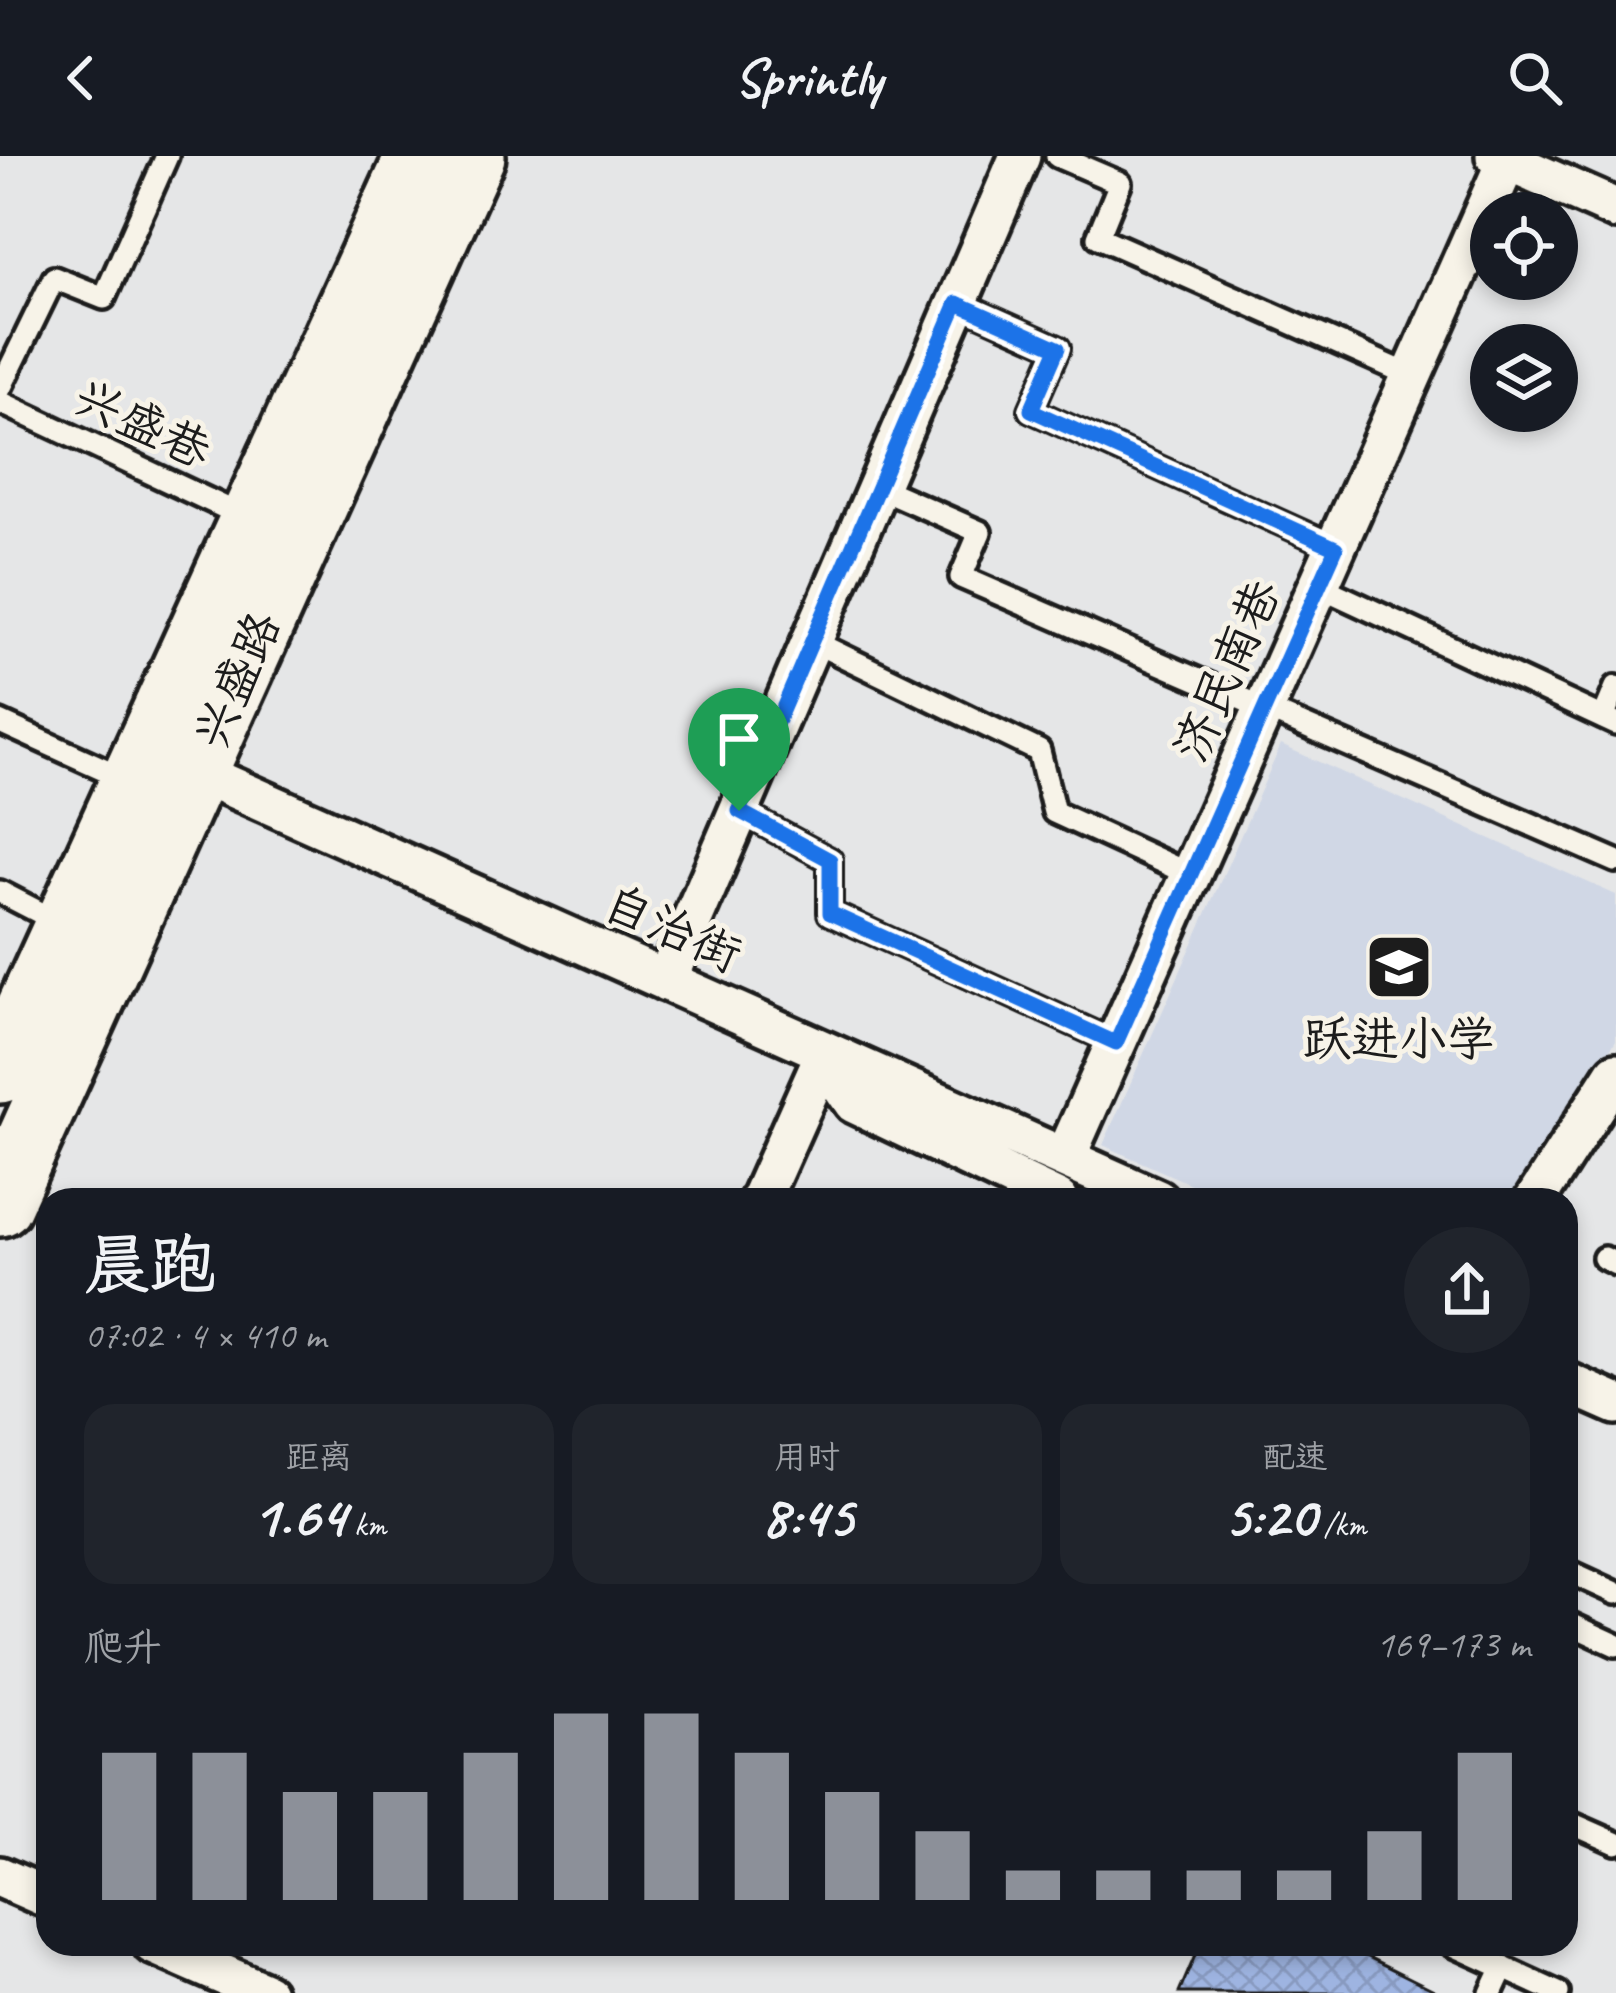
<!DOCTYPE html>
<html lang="zh">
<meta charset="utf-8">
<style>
:root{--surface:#171b24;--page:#20242c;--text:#f1f3f6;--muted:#9ea1a6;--accent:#8c9099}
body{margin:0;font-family:Caveat,"LXGW WenKai TC",sans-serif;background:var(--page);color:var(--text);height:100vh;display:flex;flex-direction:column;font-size:45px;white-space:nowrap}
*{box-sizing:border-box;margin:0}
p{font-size:39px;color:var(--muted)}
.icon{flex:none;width:66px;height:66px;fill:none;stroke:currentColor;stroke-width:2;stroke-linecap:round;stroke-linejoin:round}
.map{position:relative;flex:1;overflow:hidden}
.details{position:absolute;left:36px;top:1032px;width:1542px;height:768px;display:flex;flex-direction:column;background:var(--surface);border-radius:36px;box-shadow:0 6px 18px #0003}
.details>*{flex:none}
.buttons{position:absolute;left:1470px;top:36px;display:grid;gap:24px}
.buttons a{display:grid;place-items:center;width:108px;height:108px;border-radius:50%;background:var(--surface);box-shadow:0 6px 18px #0003;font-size:60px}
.pin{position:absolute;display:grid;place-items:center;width:102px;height:102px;color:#fff;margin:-123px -51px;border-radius:50% 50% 50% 0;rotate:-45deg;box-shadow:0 0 12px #0007}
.pin .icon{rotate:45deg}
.round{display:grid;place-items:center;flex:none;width:126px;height:126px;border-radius:63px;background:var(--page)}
.overview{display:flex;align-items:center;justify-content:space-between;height:204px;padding:0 48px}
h1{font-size:66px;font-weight:700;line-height:90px}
.stats{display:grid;grid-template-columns:repeat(3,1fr);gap:18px;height:204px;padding:12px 48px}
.stats div{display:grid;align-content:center;border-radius:30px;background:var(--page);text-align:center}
.stats b{font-size:60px;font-weight:700}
.stats small{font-size:33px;font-weight:400}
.stats p{font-size:33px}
.chart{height:336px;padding:24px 48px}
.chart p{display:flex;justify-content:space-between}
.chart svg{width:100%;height:216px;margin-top:12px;stroke:var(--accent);stroke-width:6}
header{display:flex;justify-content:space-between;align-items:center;height:156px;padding:0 48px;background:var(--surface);font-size:54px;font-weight:700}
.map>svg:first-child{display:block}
.built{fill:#d0d7e5}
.building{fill:url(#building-cross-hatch);stroke:#1c1c1c;stroke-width:3}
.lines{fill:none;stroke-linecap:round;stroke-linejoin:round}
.service-casing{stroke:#1c1c1c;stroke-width:30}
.minor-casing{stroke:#1c1c1c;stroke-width:48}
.primary-casing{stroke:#1c1c1c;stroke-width:72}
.service{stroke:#f7f3e8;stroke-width:21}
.minor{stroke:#f7f3e8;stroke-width:39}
.primary{stroke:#f7f3e8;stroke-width:63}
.route-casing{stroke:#fff;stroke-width:24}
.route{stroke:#1a73e8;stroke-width:15}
.labels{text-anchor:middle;stroke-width:10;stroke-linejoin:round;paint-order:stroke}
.street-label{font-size:48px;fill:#1c1c1c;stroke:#f7f3e8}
.poi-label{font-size:48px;fill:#1c1c1c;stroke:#f7f3e8}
</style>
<header><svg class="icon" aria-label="back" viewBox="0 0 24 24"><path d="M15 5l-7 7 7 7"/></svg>Sprintly<svg class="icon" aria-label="search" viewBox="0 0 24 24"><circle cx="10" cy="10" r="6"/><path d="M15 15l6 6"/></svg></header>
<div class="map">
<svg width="1616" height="1837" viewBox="0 0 1616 1837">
<defs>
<pattern id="building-cross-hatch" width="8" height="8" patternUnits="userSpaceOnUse" patternTransform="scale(3)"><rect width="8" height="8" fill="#9eb4e1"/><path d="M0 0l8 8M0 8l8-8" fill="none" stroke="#889ac0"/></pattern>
</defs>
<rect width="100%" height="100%" fill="#e5e6e7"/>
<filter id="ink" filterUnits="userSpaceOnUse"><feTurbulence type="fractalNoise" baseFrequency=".00833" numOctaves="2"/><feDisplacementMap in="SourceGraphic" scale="24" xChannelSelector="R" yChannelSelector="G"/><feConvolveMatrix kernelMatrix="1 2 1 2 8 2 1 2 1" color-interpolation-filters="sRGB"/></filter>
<g filter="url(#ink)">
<path class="built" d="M1281,589L1616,739V884L1515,1044H1226L1103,989Z"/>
<path class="building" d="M1200,1788H1342L1440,1837H1179Z"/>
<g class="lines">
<defs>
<path id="service" d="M1057,0L1120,27L1098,81L1412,220
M957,147L1058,192L1031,254L1336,392
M0,233L54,122L104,142L167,0
M0,246L249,363
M878,331L980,376L961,421L1616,705
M1319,430L1616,568
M812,485L1039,595L1054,656L1191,719
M1603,562L1616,531
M0,566L126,623
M739,655L830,704V757L1116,887
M0,736L64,769
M1604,1102L1616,1108
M1566,1414L1616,1437
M1566,1466L1616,1489
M1566,1665L1616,1687
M1451,1788L1558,1837
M1491,1837L1503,1811"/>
<path id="minor" d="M1496,0L1616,53
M178,607L1158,1044
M666,825L1020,0
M823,902L854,947L1058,1044
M1065,1002L1509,0
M760,1044L826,896
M1535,1044L1616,917
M1566,1226L1616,1248
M0,1721L48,1742
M153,1788L265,1837"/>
<path id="primary" d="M0,915L418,0
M0,1048L473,0"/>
</defs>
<use href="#service" class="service-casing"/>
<use href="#minor" class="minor-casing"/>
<use href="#primary" class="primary-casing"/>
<use href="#service" class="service"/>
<use href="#minor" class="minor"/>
<use href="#primary" class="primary"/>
</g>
</g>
<g class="lines" filter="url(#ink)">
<defs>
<path id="route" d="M957,147L1058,192L1031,254L1336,392L1116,887L830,757V704L739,655Z"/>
</defs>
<use href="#route" class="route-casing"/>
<use href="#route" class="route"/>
</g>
<defs>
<symbol id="school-square" viewBox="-11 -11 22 22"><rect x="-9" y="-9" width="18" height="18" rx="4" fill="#1c1c1c" stroke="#f7f3e8"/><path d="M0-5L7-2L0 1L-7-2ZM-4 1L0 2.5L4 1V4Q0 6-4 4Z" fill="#fff"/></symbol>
</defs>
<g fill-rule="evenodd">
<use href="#school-square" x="1361" y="773" width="76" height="76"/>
</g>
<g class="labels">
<g class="street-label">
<text transform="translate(143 267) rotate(25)" y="17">兴盛巷</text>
<text transform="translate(1226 514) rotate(-66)" y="17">济民南巷</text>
<text transform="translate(236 524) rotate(-66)" y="17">兴盛路</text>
<text transform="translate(673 772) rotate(24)" y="17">自治街</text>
</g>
<g class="poi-label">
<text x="1399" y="899">跃进小学</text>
</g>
</g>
</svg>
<div class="buttons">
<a><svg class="icon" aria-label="locate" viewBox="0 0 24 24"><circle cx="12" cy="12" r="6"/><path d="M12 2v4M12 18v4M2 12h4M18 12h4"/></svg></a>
<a><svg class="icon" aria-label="layers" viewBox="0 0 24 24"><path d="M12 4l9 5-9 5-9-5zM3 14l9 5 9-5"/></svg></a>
</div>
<div class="pin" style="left:739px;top:655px;background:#1e9e55"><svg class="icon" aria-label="arrive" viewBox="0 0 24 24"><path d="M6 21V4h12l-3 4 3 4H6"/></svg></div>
<section class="details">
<div class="overview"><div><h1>晨跑</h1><p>07:02 · 4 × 410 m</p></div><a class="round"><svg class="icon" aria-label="share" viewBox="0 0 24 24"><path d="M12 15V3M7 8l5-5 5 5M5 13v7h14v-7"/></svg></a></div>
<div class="stats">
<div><p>距离</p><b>1.64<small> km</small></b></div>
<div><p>用时</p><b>8:45</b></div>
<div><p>配速</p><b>5:20<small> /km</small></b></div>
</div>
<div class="chart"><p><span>爬升</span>169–173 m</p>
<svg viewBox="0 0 160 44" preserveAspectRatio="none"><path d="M5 44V14M15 44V14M25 44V22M35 44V22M45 44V14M55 44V6M65 44V6M75 44V14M85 44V22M95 44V30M105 44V38M115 44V38M125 44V38M135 44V38M145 44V30M155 44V14"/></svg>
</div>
</section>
</div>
